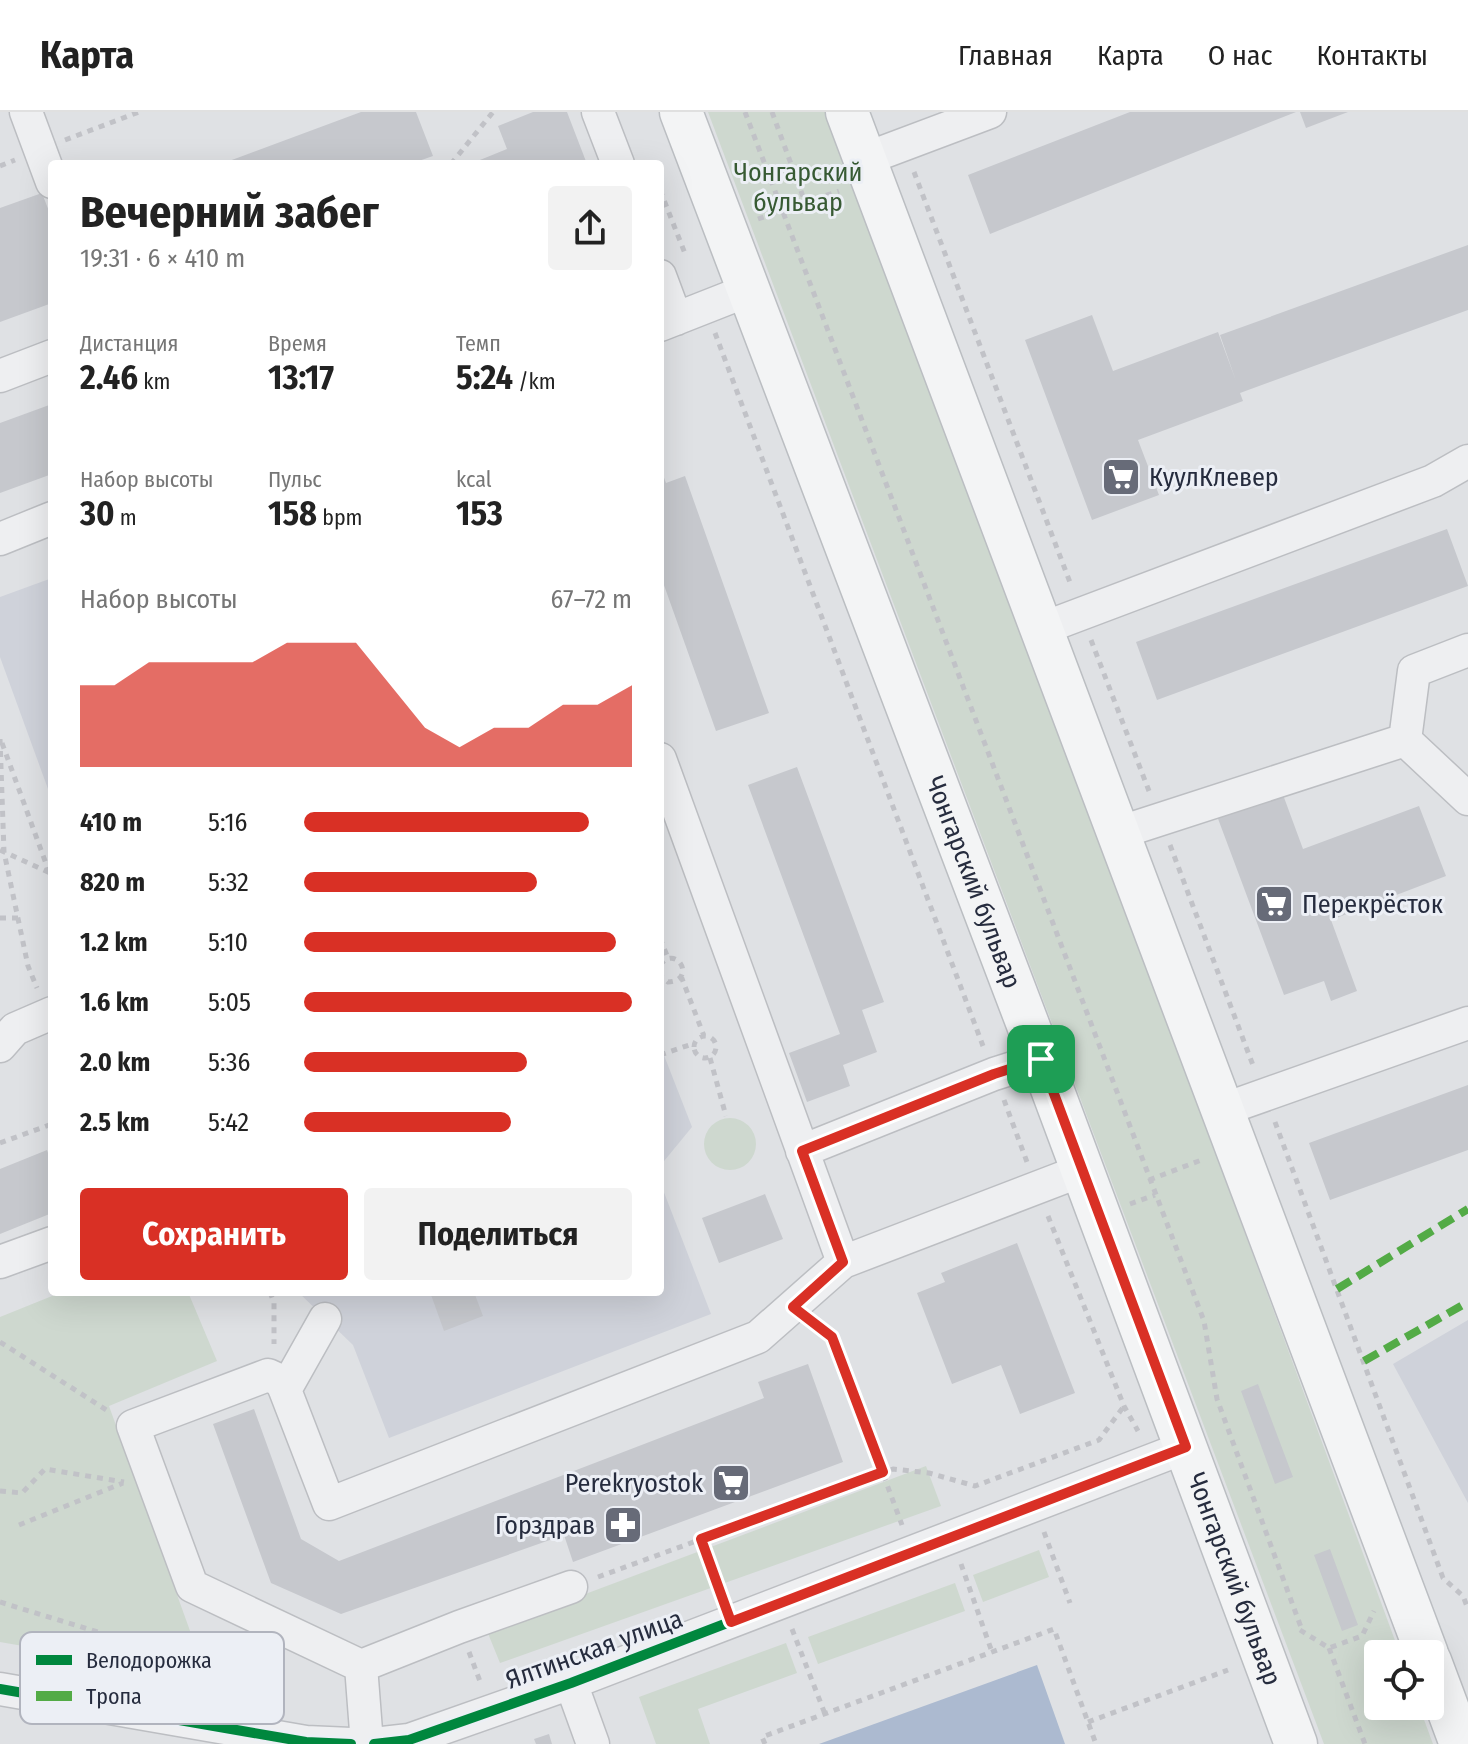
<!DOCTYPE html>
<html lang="ru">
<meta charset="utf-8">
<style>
:root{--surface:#fff;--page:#f2f2f2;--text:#222;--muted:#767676;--line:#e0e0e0;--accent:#d93025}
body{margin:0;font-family:"Fira Sans Condensed",sans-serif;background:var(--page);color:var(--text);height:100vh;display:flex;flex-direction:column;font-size:30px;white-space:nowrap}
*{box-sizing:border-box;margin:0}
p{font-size:26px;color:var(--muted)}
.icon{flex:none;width:44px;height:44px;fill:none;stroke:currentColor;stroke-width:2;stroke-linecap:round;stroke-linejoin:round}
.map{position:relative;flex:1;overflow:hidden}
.panel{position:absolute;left:48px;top:48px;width:616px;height:1136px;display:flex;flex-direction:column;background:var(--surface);border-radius:8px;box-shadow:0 8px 32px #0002}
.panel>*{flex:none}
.controls{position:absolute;left:1364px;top:1528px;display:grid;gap:16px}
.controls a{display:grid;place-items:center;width:80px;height:80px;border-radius:8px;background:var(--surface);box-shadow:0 8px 32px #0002;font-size:40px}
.pin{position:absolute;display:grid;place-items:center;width:68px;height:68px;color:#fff;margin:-34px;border-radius:16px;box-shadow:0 4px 12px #0006}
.round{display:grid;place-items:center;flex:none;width:84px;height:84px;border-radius:8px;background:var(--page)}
.overview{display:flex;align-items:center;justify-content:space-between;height:136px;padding:0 32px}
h1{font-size:44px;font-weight:700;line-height:60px}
.figures{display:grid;grid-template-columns:repeat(3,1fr);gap:12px;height:136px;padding:8px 32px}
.figures div{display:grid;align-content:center}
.figures b{font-size:34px;font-weight:700}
.figures small{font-size:22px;font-weight:400}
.figures p{font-size:22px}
.chart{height:224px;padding:16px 32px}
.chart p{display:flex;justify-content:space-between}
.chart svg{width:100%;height:144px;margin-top:8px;fill:var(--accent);opacity:.7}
.button{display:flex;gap:16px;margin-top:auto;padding:16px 32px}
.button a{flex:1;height:92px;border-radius:8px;background:var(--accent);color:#fff;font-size:32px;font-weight:700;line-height:92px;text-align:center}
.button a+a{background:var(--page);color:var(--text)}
ul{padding:0 32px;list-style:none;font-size:26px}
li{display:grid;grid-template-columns:128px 96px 1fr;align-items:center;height:60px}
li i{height:20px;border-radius:10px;background:var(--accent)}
header{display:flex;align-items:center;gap:48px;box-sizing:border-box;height:112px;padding:0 40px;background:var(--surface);border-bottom:2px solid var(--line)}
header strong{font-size:38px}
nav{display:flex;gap:44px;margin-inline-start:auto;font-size:28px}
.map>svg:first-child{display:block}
.built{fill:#cfd2da}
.green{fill:#ced8cf}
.water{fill:#acbad0}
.building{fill:#c6c8cd}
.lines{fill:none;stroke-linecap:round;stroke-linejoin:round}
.minor-casing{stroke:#bcbec2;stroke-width:35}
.major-casing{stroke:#bbbec2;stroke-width:45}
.path{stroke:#c1c2c7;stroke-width:5;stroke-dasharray:6 6;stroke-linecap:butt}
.minor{stroke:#eeeff1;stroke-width:32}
.major{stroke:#f3f4f5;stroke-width:42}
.quiet{stroke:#53ab46;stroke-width:8;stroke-dasharray:16 8;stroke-linecap:butt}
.cycleway-casing{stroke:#eceff5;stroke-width:15}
.cycleway{stroke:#00873e;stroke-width:10}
.route-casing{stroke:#fff;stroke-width:16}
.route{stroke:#d93025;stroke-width:10}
.labels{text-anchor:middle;stroke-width:6;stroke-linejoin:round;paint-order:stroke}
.park-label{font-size:26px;fill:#375a33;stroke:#eceff5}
.poi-label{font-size:26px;fill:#262c3e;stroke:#eceff5;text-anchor:start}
.street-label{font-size:26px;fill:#262c3e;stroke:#eceff5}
.key{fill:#eceff5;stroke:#b1b4be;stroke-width:2}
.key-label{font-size:22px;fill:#262c3e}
</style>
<header>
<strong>Карта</strong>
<nav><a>Главная</a><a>Карта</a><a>О нас</a><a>Контакты</a></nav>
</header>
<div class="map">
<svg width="1468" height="1632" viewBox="0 0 1468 1632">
<rect width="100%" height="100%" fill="#dfe1e4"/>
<path class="built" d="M52,466V688L0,545V485Z
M660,933L692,1015L660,1054Z
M660,1070L711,1202L389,1326L353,1233L298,1180H660Z
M1468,1208V1391L1393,1252Z"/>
<path class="green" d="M708,0H832L1400,1542H1378V1594H1419L1433,1632H1324Z
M704 1032a26 26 0 1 1 52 0a26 26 0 1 1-52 0Z
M62,1180H188L217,1249L109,1294L207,1566L0,1530V1205Z
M926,1354L941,1394L500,1551L487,1519Z
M1039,1438L1049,1465L983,1490L973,1463Z
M955,1471L965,1499L818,1552L808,1525Z
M786,1531L797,1561L698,1597L710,1632H656L639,1585Z"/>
<path class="water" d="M1037,1553L1065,1632H819Z"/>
<path class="building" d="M361,0H416L433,44L410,52H221Z
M533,0H567L587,52H470L507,37L498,14Z
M1130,0H1296L990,122L968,63Z
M1300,0H1348L1306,16Z
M42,81L52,107V191L0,210V96Z
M1468,133V198L1240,281L1243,289L1138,328L1159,383L1092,408L1025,228L1092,203L1113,259L1218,220L1236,269L1220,223Z
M52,292V362L0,381V311Z
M660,355L666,371L685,364L769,601L716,619L660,462Z
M1447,417L1468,474L1157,588L1136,530Z
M797,655L884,890L862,898L877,940L843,953L850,974L807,990L789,941L840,922L748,673Z
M1282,680L1303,737L1419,694L1446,764L1331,808L1357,879L1331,889L1324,869L1284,883L1217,704Z
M1468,973V1038L1330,1088L1309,1031Z
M47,1038L52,1052V1101L0,1122V1057Z
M765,1082L783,1127L719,1151L702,1106Z
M1017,1131L1075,1281L1020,1302L1001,1253L952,1272L917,1181L945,1170L941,1161Z
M430,1180H474L483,1204L444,1219Z
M808,1252L843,1350L573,1450L564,1423L341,1502L271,1471L213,1312L254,1297L301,1427L339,1449L764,1286L758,1270Z
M1258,1272L1293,1365L1275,1372L1241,1279Z
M1330,1437L1358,1513L1342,1519L1314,1443Z
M549,1622L552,1632H536L534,1627Z"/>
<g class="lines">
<defs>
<path id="minor" d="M26,0L52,70
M598,0L618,52
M865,47L990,0
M660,164L676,207
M660,213L749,178
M0,264L52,244
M0,427L52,406
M1041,517L1433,369L1468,349
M1405,628L1468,687
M660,647L843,1150
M1118,721L1405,628L1414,559L1468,538
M0,934L15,917L52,901
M1222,998L1468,911
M802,1039L994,962L1041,947
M0,1150L52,1131
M285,1278L325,1207
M361,1554L459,1515L571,1475
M571,1571L593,1632
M0,1577L306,1630L351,1632
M367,1632L361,1554L192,1474L133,1314L268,1263L281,1269L285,1278L329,1392L758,1225L843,1150L1083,1058
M374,1632L409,1628L571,1571L1186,1335"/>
<g id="major">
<path id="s1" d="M681,0L1041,947L1296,1632"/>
<path d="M847,0L1427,1542"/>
<path d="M1430,1549L1461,1632"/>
</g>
</defs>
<use href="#minor" class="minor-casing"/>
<use href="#major" class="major-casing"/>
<path class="path" d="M745,0L1204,1209L1217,1287L1302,1518
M772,0L805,90
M65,28L139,0
M451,52L493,0
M0,54L15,48
M914,60L1071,473
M660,78L686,144
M758,107L839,79
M715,221L983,934
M1091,528L1149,679
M0,627L4,740L28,854L37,876
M2,631L52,768
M1170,733L1254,956
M0,738L50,761
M0,806H18
M660,826L668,846
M660,853C677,831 697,869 668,870L660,863
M681,864L704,924
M694 935a11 11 0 1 1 22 0a11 11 0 1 1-22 0Z
M660,943L695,931
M710,946L726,1004
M1004,988L1027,1050
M1275,1010L1443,1466L1463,1484L1468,1497
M0,1031L52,1012
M1149,1068L1204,1047
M1130,1092L1155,1083
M1048,1104L1124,1294L1138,1319
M270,1180L274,1191V1232
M816,1212L832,1225L902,1413
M0,1230L108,1299
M0,1379L22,1381L45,1357L124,1370
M19,1413L123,1371
M1044,1420L1070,1491
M701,1427L720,1483
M961,1452L992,1540
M598,1465L893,1357L929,1361L975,1374L1099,1328L1124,1294
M0,1490L163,1540L216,1520
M792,1517L825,1602
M1300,1518L1329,1536L1362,1524L1374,1499
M1329,1536L1365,1632
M163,1540L178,1576
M469,1540L481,1572
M1088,1610L1228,1558
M765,1632L762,1625L1054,1517L1096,1632"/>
<use href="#minor" class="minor"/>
<use href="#major" class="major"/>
<path class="quiet" d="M1337,1177L1468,1097
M1364,1249L1468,1190"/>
<defs>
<path id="cycleway" d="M0,1577L306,1630L351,1632
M374,1632L409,1628L571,1571L1186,1335"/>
</defs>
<use href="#cycleway" class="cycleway-casing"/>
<use href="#cycleway" class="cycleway"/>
</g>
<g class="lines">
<defs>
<path id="route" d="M1041,947L1186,1335L731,1510L701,1427L883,1360L832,1225L793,1195L843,1150L802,1039L994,962Z"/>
</defs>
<use href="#route" class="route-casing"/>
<use href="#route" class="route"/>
</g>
<defs>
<symbol id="supermarket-square" viewBox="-11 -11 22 22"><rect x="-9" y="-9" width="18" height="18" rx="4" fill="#676b78" stroke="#eceff5"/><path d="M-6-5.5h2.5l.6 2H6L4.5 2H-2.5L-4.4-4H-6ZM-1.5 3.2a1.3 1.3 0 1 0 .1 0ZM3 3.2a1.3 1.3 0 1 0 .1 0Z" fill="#fff"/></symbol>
<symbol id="pharmacy-square" viewBox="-11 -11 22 22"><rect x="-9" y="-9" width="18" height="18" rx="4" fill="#676b78" stroke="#eceff5"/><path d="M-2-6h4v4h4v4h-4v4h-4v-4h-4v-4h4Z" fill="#fff"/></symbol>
</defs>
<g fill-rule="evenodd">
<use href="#supermarket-square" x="1099" y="343" width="44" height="44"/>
<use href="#supermarket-square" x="1252" y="770" width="44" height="44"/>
<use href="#supermarket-square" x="709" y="1349" width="44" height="44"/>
<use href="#pharmacy-square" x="601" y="1391" width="44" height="44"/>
</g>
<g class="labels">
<g class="park-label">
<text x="798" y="69">Чонгарский<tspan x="798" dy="30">бульвар</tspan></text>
</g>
<g class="poi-label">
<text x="1149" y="374">КуулКлевер</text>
<text x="1302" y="801">Перекрёсток</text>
<text x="703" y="1380" text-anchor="end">Perekryostok</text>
<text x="595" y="1422" text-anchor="end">Горздрав</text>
</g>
<g class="street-label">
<text dy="9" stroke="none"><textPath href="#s1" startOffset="824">Чонгарский бульвар</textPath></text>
<text dy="9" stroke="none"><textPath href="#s1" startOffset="1568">Чонгарский бульвар</textPath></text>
<text transform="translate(594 1537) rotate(-20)" y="9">Ялтинская улица</text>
</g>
</g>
<rect x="20" y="1520" width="264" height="92" rx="12" class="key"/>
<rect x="36" y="1543" width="36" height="10" fill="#00873e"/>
<rect x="36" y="1579" width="36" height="10" fill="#53ab46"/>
<g class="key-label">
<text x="86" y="1556">Велодорожка</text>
<text x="86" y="1592">Тропа</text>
</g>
</svg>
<div class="controls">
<a><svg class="icon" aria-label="locate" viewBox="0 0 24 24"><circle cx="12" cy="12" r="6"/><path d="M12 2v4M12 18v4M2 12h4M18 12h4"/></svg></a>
</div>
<div class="pin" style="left:1041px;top:947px;background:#1e9e55"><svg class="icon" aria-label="arrive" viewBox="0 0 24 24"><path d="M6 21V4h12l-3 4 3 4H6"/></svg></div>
<section class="panel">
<div class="overview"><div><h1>Вечерний забег</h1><p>19:31 · 6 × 410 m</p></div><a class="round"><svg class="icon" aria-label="share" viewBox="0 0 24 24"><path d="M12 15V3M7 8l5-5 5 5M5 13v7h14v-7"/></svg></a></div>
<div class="figures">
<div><p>Дистанция</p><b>2.46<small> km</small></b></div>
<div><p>Время</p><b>13:17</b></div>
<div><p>Темп</p><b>5:24<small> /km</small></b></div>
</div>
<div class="figures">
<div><p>Набор высоты</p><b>30<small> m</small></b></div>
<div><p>Пульс</p><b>158<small> bpm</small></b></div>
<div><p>kcal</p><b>153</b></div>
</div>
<div class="chart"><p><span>Набор высоты</span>67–72 m</p>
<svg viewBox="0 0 160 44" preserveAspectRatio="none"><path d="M0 44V19L10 19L20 12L30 12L40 12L50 12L60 6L70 6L80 6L90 19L100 32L110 38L120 32L130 32L140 25L150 25L160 19V44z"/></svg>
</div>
<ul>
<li><b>410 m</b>5:16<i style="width:87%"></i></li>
<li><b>820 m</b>5:32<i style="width:71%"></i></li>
<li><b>1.2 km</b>5:10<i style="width:95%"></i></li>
<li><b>1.6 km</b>5:05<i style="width:100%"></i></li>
<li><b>2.0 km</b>5:36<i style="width:68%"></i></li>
<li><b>2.5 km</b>5:42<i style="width:63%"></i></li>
</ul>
<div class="button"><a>Сохранить</a><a>Поделиться</a></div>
</section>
</div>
